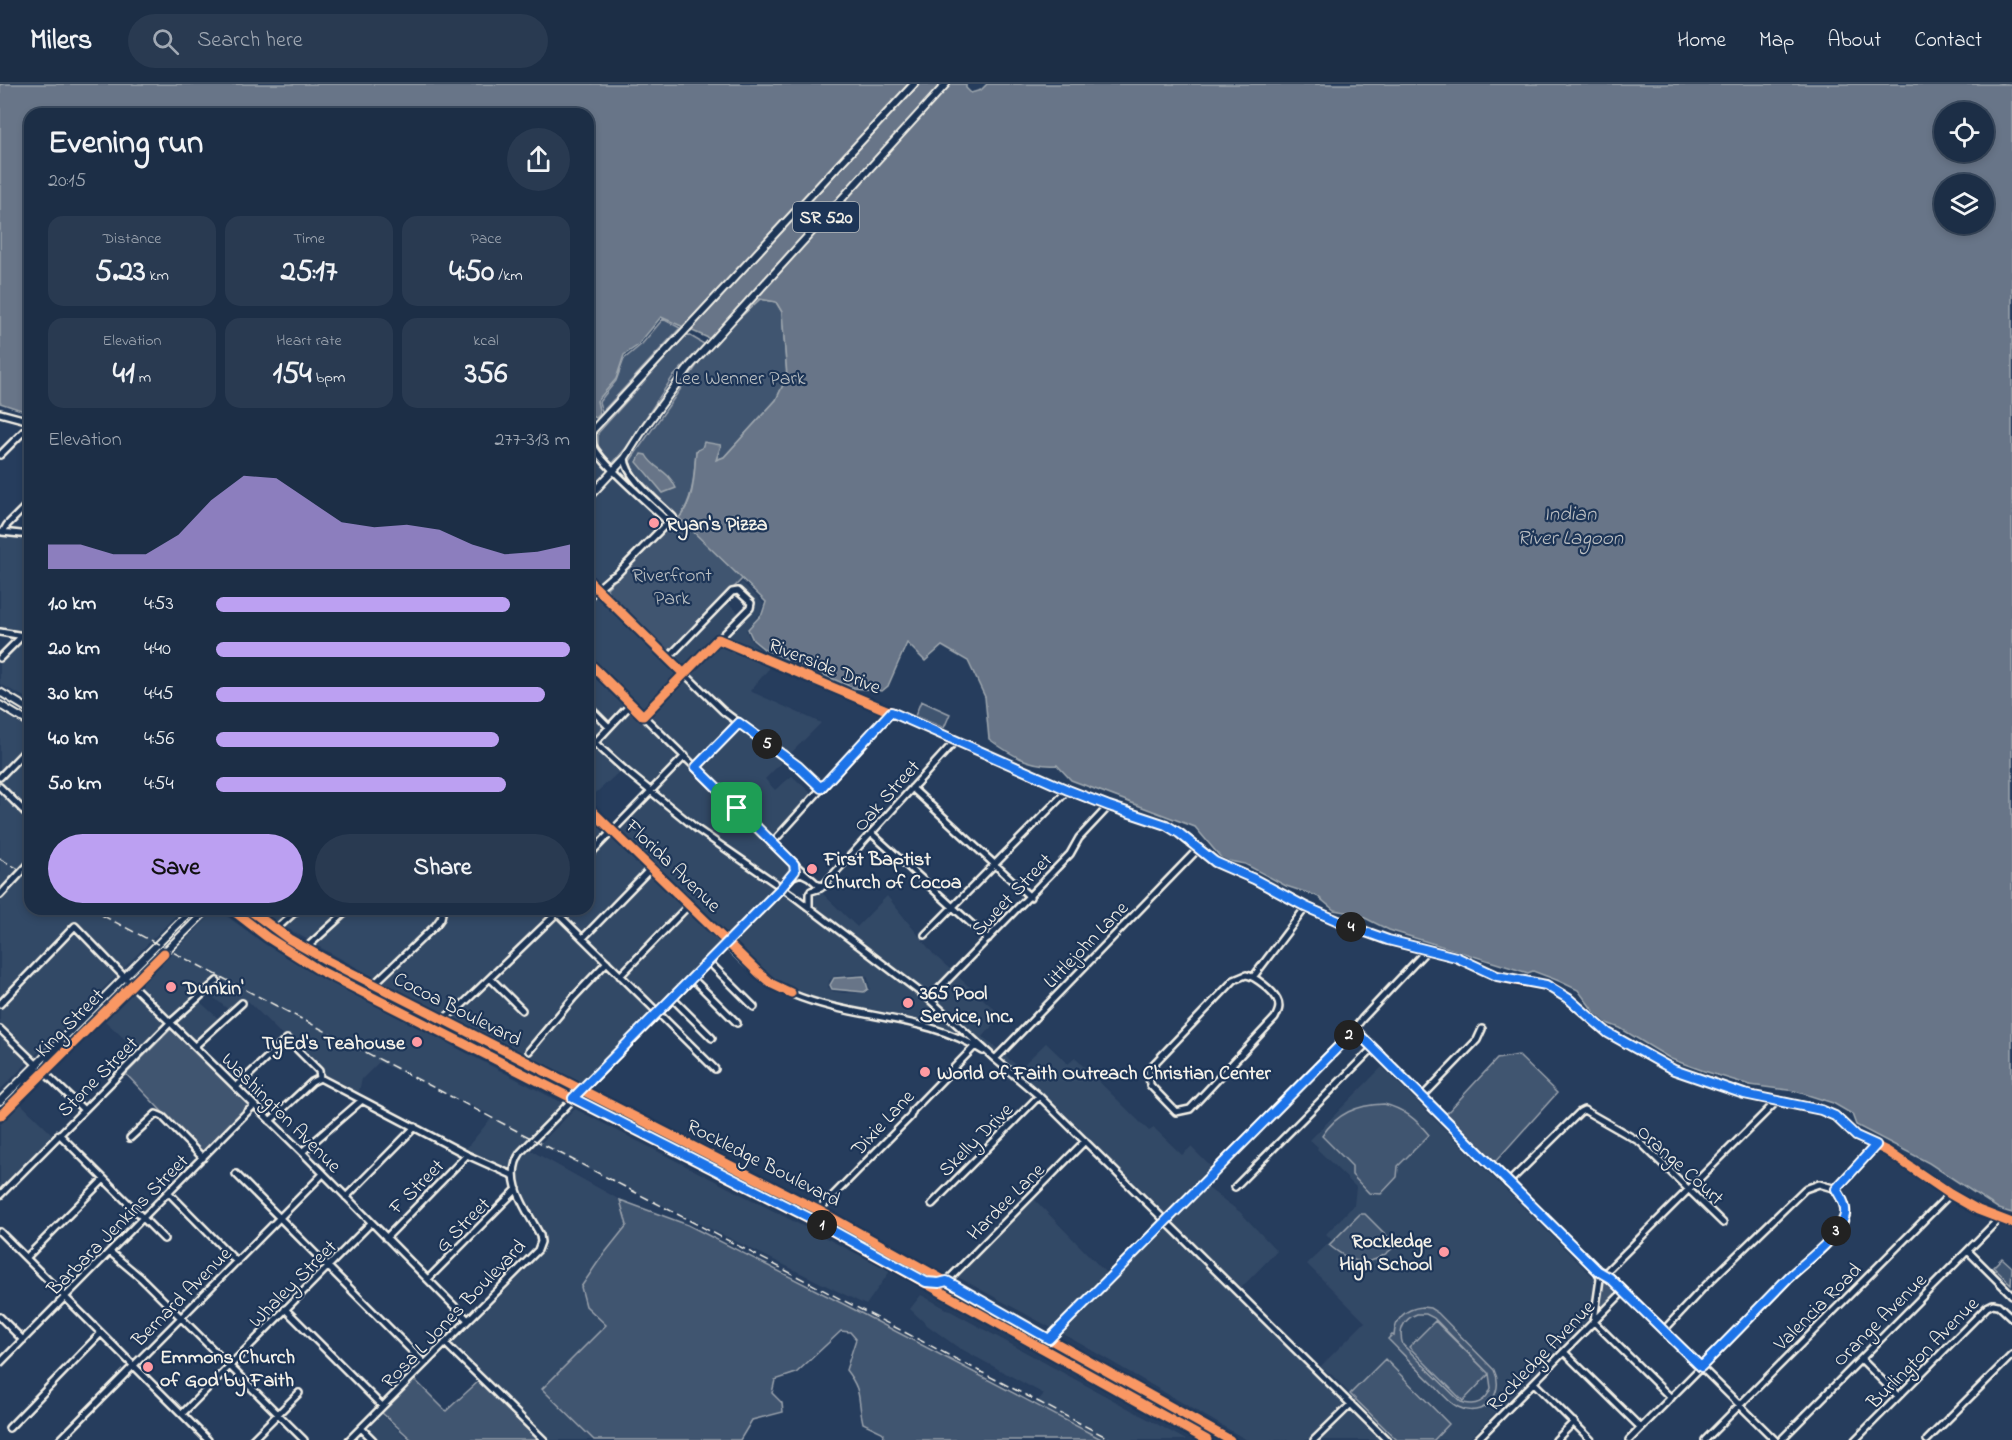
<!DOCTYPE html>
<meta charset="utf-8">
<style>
:root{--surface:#1c2e46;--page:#293a51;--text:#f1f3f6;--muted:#a0a8b3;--line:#3a4a5f;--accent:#bca0f2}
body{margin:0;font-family:"Indie Flower",sans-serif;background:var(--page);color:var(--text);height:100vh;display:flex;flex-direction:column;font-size:22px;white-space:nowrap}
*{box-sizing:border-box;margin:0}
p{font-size:20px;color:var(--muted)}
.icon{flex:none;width:33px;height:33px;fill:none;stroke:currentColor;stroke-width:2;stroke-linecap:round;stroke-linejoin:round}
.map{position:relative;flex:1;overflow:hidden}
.sheet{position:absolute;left:24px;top:24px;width:570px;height:807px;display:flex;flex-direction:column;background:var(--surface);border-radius:18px;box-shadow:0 3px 9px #0003,0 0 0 2px var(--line)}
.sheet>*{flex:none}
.controls{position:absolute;left:1934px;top:18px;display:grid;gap:12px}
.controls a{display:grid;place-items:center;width:60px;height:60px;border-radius:50%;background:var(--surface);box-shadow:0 3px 9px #0003,0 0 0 2px var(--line);font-size:30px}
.pin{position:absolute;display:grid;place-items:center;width:51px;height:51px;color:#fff;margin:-26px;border-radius:12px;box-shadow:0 3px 9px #0006}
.km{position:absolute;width:30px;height:30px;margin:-15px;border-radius:50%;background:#222;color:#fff;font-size:16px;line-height:30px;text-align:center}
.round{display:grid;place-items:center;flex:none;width:63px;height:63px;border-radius:32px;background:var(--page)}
.summary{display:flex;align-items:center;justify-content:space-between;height:102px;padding:0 24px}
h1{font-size:33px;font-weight:700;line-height:45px}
.figures{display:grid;grid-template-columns:repeat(3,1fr);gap:9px;height:102px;padding:6px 24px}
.figures div{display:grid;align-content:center;border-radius:15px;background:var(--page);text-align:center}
.figures b{font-size:30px;font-weight:700}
.figures small{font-size:16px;font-weight:400}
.figures p{font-size:16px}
.chart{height:168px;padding:12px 24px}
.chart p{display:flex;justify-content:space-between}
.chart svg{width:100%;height:108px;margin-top:6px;fill:var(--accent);opacity:.7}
.action{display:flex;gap:12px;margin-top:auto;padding:12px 24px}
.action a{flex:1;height:69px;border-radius:36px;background:var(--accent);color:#111;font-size:24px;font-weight:700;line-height:69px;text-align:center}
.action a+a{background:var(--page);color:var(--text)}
ul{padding:0 24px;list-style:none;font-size:20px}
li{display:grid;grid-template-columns:96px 72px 1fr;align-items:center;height:45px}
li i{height:15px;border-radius:8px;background:var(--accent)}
header{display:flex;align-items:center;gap:36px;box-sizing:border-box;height:84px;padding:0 30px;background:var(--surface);border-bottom:2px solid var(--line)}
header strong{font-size:28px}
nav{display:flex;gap:33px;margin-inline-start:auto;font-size:21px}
.search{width:420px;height:54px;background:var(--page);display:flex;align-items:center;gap:15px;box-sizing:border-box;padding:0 21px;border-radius:33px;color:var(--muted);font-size:22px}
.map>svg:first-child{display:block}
.built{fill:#334966;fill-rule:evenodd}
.green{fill:#40546f;stroke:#9aa2ac;stroke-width:1.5;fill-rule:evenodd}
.water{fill:#677588;stroke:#9fa7ae;stroke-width:1.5;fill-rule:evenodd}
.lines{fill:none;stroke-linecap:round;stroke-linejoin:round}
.minor-casing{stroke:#f4f1e8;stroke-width:10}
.major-casing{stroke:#f4f1e8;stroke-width:10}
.minor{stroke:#1d3557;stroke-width:5}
.major{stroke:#1d3557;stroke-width:6}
.rail{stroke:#f4f1e8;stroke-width:1.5;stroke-dasharray:9 4.5;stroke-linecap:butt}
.cycleway-casing{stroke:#1d3557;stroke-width:13}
.cycleway{stroke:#f99763;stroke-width:9}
.route-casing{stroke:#fff;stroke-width:12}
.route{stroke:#1a73e8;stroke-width:8}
.poi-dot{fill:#ff9aa2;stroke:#1d3557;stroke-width:2}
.labels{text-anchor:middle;stroke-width:4.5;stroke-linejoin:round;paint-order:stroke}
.shield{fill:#1d3557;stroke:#b4b9bc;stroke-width:1.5}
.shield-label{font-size:18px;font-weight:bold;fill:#f4f1e8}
.park-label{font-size:20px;fill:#bec2c4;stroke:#1d3557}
.poi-label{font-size:20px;font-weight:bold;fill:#f4f1e8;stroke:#1d3557;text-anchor:start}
.street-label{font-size:20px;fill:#f4f1e8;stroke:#1d3557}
.water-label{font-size:21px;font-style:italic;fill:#bcbfc2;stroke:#1d3557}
</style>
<header>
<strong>Milers</strong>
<div class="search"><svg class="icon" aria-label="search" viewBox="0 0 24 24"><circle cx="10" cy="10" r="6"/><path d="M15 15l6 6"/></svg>Search here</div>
<nav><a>Home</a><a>Map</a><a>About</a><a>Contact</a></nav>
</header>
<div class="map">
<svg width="2012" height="1356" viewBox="0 0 2012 1356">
<rect width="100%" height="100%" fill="#263d5d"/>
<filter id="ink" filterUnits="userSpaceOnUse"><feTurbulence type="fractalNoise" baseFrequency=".0167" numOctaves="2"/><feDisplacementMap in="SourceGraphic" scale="12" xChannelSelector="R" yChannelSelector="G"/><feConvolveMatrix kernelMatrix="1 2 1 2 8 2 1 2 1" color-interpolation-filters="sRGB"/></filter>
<g filter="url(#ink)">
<path class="built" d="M606,381L611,387L588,410V382Z
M614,391L665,438L616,488L597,501L588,493V418Z
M0,450L30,453V550L0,546Z
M742,498L763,519L761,528L746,546L751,557L762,567L779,574L776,577L723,554L753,523L752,517L737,504Z
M597,508L681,589L643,628L588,574V517Z
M726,517L740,530L684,586L672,574Z
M23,554L30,555V616L0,600V578Z
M719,558L772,581L750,607L821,639L788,672L724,625L688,590Z
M588,581L628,620L609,640L588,619Z
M685,593L736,639L696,680L647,632Z
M632,624L681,672L650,703L598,659Z
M588,625L606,643L588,662Z
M0,628L30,645V658L0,689Z
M740,642L785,675L765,695L775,706L792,692L812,710L772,755L699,683Z
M595,662L622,687L644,704L619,688L589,715L588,720V670Z
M30,665V730L0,700V697Z
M685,676L791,781V790L781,801L699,743L654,707Z
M0,707L30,736V776L0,807Z
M651,710L696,747L777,804L726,855L616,747Z
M588,726L609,747L588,768Z
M613,751L647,784L583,851L556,825H588V776Z
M30,783V825H182L121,887L74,839L0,916V815Z
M651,788L685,821L620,888L586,855Z
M782,807L927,917L954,940L957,945L956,951L892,931L821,918L792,907L774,898L760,887L730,859ZM864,890L868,894L870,905L865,909H843L832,907L828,903L829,897L834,892Z
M820,807L857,843L887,812L934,871L952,887L929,912L812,823L811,812Z
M217,825L266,861L332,899L564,1020L519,1066L511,1079L510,1086L465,1066L493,1032L379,978L362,995L358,1011L322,989L288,952L285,954L248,917L245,919L242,916L230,927L208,909L220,898L217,894L170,936L137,904Z
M260,825H294L279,839Z
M302,825H345L310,857L283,842Z
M353,825H440L434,839L376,894L314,860Z
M445,825H550L553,828L461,918L445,931L381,897L438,843L444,834Z
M689,825L723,858L657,925L624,892Z
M557,832L603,878L572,911L526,967L530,970L576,914L607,882L654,929L583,1001L450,933L490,898L523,930L525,926L493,894Z
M75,846L118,890L33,973L0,942V923Z
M956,891L1001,931L983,953L999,966L994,971L958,935L933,915Z
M134,907L167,939L139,968L105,937Z
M199,917L220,936L194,958L174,939Z
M0,948L29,977L0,1006Z
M1046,959L1068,980L1075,974L1149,1047L1154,1044L1182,1071L1191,1063L1213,1085L1165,1133L1039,1008L998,975L1003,970L1020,984Z
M1382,983L1595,1195L1588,1235L1468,1356H1394L1332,1291L1320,1283L1365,1238L1307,1180L1332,1156L1326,1150L1354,1121L1356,1103L1317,1065L1318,1063L1310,1056Z
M21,1020L54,1052L0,1107V1041Z
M569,1023L572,1025L530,1066L620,1116L627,1141L600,1175L586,1222L607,1241L543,1305L593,1356H547L448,1259L540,1167L542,1151L519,1104L515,1092L516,1082L523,1070Z
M575,1025L890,1187L866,1221L539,1061Z
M1204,1101L1240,1128L1277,1167L1239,1206L1169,1137Z
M1036,1110L1033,1114L1106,1189L1159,1134L1162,1137L1055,1246L956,1192Z
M1165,1140L1346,1321L1310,1356H1247L1060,1248Z
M921,1211L1186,1356H1103L1035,1320L1044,1310L956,1262L927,1241L910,1225Z
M1349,1325L1380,1356H1318Z
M382,1331L409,1356H357Z"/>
<path class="green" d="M760,215L776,218L782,228L787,292L776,316L724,373L716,376L721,362L702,364L696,367C694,391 694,414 679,434L743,494L670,569L609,511L607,504L678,433L633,388L630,377L714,257Z
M663,235L680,244L602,328L599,318L616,297L624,275L642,260Z
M687,250L704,260L672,294L626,364L611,381L598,362V349Z
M921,617L950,630L944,644L915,632Z
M172,944L250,1022L206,1067L201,1068L126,990Z
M1518,971L1557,1009L1495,1078L1446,1030L1497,975Z
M1384,1020C1404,1025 1416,1035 1429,1051L1398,1082L1397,1093L1381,1110L1369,1109L1352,1091V1082L1322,1052C1337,1029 1357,1021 1384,1020Z
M620,1116L688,1141L855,1226L1103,1356H883L884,1350L882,1348L863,1339C857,1314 863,1308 846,1286L856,1255L850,1248L841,1247L796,1289L775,1296L772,1309L782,1319L783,1328L752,1336L740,1356H594L542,1305L606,1241L586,1222L581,1203L600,1175L627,1141Z
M1360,1130H1365L1396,1161C1372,1185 1353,1181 1329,1161Z
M2002,1174L2012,1183L2011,1200L1993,1183Z
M1603,1195L1618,1208L1601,1226L1599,1224Z
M1422,1223L1430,1224L1438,1229L1494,1286C1506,1310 1483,1336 1458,1323C1449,1319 1441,1309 1434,1301C1418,1286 1403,1270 1388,1255L1392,1251L1394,1252C1395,1235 1405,1225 1422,1223ZM1417,1230H1426L1434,1234L1489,1290L1435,1237L1409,1263L1463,1317L1489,1290L1491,1304C1486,1318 1475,1323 1461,1318L1403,1261C1398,1247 1403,1235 1417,1230Z
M1385,1275L1449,1340L1434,1356H1397L1350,1310Z
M414,1295L446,1327L480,1296L541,1356H412L381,1328Z"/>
<path class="water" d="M0,0H966V4L971,9L981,6L987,0H2012V1129L1999,1125L1929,1079L1856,1041L1852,1030L1833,1019L1795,1007L1750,1001L1704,987L1671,975L1620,944L1601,937L1578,906L1559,897L1533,887L1528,889L1389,846L1357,830L1334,826L1317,812L1286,802L1245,780L1223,776L1195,743L1071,696L1057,681C1030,683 1011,671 989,655L985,613L968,577L942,562L925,577L907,559L888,602L882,607L854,604L764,565L753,556L748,545L762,530L766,518L679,434C695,416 694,390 696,367L702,364L704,358L721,361L716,376L724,373L776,316L787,292L782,228L776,218L760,215L715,257L661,233L637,262L624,271L616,295L597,317L600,330L596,334L588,331V30H30V329L0,319ZM1944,28H1983V68H1944ZM1944,100H1983V140H1944Z
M641,370L646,371C654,386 667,384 676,404L663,409L637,378Z
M864,892L868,905L864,908L832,905L830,901L834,894Z"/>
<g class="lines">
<defs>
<path id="minor" d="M0,329L30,337
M592,347C592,352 592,357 593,361C599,378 653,423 668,438
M0,371L30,341
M2,448L30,451
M3,448L7,441L30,418
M588,496L723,627L798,683L821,704
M588,513L610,494L617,490L673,433C658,418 626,394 625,374
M0,548L30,553
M718,555L891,628L1068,706L1109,722L1166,741L1179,749L1215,778L1254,795L1306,823L1352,843L1387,856L1456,873L1497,892L1518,897L1546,901L1569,915L1608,949L1674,986L1745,1010L1821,1026L1835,1032L1856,1052L1887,1067L1950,1110L1978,1126L2012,1139
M0,574L22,552
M588,578L792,778L818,801L824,802
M588,622L609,643
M643,632L750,524L751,519L738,507L732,508L668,574
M595,659L626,687L697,745L791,810L929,915L995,975L1039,1012L1387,1356
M588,666L631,620
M696,683L739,639
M0,693L30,662
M0,703L30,733
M912,704L1030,813
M588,723C624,758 660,793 695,828C725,857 754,893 792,910C854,936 926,930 983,967
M871,749L988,855
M772,759L891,628
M588,772L685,672
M811,807L821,804L956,656
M809,810V823
M0,811L30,779
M553,825L715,985
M275,846L298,825
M925,851L1068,706
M583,854L651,784
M305,865L349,825
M709,878L754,923
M1246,891C1255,892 1273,907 1277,915C1281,922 1278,928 1275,934L1190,1025L1176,1028L1150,1001L1149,985L1234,896Z
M620,892L689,821
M1254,892L1306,823
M490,894L522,926
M692,894L737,939
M373,901L436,841L441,834L443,825
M672,914L712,954
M929,915L1070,770L1079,754L1109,722
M0,920L75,842L132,901L302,1068L467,1235
M442,936L463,920L557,829
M0,945L37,981
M1355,946L1598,1187L1609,1192L1775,1356
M195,962L242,919
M529,967L574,913L607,878
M995,975L1198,765
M44,988L84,1026
M236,1003L287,955L319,987L320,994L467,1071L512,1091
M1422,1013L1477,956L1482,945
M270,1037L312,998L320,994
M59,1050L164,1155
M130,1054L156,1030L163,1033L203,1074
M302,1068L362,1016
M236,1090L424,1279
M1508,1099L1580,1028L1584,1026L1640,1058L1723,1139
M1235,1103L1373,964
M1836,1105L1876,1061
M169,1109L237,1178
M0,1111L170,939L217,897
M346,1113L415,1043
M932,1120L1039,1012
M810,1135L910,1033L913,1026L975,962
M0,1148L208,1356
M386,1154L467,1071
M1968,1167L2012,1211
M110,1168L141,1194L304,1356
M26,1174L104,1095
M1604,1190L1777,1017
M428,1195L517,1105
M947,1197L1085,1057
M285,1225L382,1322
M0,1233L23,1256
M1594,1236L1600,1195L1598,1187
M1593,1237L1671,1314
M1664,1246L1703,1204L1805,1105L1819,1100L1836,1105
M445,1259L544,1356
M1041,1263L1351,949L1362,935L1426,867
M1564,1268L1641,1344
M1861,1275L1898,1312
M0,1279L254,1021
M1534,1299L1591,1356
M182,1330L371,1139
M9,1344L101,1249
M361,1344L373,1356
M60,1356L323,1090
M252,1356L299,1309
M349,1356L538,1166L541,1158L540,1151C527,1126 502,1095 521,1068L793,792L801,789L809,793
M1314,1356L1351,1320
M1477,1356L1624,1207
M1556,1356L1574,1338
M1629,1356L1789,1194C1803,1181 1848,1147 1846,1126C1845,1119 1840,1111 1836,1105
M1705,1356L1950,1110
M1781,1356L1994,1140L1998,1134
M1855,1356L1987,1223L1993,1220L1998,1221L2012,1234
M1927,1356L2012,1271"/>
<path id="major" d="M588,351L914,0
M588,414L625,374L644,344L690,282L946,0
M0,608L30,626
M0,621L30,639
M231,825L267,853L319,886L810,1135L1207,1356
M248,825L289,855L328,877L818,1126L1230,1356
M45,987L49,977L62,961
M18,1009L36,988L37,981
M0,1017L193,825
M0,1032L208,825"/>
</defs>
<use href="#minor" class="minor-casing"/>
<use href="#major" class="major-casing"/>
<use href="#minor" class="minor"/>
<use href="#major" class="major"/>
<path class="rail" d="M0,775L30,791
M90,825L1112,1356"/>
<defs>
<path id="cycleway" d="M588,496L684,590
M588,578L643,632L718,555L891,628L1068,706L1109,722L1166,741L1179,749L1215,778L1254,795L1306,823L1352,843L1387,856L1456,873L1497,892L1518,897L1546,901L1569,915L1608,949L1674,986L1745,1010L1821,1026L1835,1032L1856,1052L1887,1067L1950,1110L1978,1126L2012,1139
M588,723L759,889L772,900L791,909
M231,825L267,853L319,886L810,1135L1207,1356
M248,825L289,855L328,877L818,1126L1230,1356
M0,1032L164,869"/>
</defs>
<use href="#cycleway" class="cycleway-casing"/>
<use href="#cycleway" class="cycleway"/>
</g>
</g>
<g class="lines" filter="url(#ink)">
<defs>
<path id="route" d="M891,628L1068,706L1109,722L1166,741L1179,749L1215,778L1254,795L1306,823L1352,843L1388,856L1456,873L1497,892L1546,901L1569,915L1608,949L1674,986L1744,1010L1821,1026L1835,1032L1856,1052L1876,1061L1836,1105C1841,1113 1848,1124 1844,1134C1838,1155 1803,1179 1788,1194C1759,1224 1730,1254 1701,1283L1610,1194L1598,1187L1355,946L1049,1255L947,1197L939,1199L926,1198L810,1134L573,1014L781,804L795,787L794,780L696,683L739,639L798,682L821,704Z"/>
</defs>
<use href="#route" class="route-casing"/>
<use href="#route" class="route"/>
</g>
<g class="poi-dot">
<circle cx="654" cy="439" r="6"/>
<circle cx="812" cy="785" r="6"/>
<circle cx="171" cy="903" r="6"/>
<circle cx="908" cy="919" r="6"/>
<circle cx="417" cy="958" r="6"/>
<circle cx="925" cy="988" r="6"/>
<circle cx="1444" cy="1168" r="6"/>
<circle cx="148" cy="1283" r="6"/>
</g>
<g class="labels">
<rect class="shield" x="793" y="118" width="66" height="30" rx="4.5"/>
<g class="shield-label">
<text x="826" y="139">SR 520</text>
</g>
<g class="park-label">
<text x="740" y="300">Lee Wenner Park</text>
<text x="672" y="497">Riverfront<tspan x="672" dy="23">Park</tspan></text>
</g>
<g class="poi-label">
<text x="666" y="446">Ryan's Pizza</text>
<text x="824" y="781">First Baptist<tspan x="824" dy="23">Church of Cocoa</tspan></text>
<text x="183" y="910">Dunkin'</text>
<text x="920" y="915">365 Pool<tspan x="920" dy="23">Service, Inc.</tspan></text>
<text x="405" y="965" text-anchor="end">TyEd's Teahouse</text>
<text x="937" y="995">World of Faith Outreach Christian Center</text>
<text x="1432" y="1163" text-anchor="end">Rockledge<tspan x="1432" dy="23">High School</tspan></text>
<text x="160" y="1279">Emmons Church<tspan x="160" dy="23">of God by Faith</tspan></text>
</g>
<g class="street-label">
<text transform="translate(825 581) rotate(22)" y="7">Riverside Drive</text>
<text transform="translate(886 711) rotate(-48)" y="7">Oak Street</text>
<text transform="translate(674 781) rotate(44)" y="7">Florida Avenue</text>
<text transform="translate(1011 810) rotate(-46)" y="7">Sweet Street</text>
<text transform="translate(1085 860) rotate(-46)" y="7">Littlejohn Lane</text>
<text transform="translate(458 924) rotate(27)" y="7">Cocoa Boulevard</text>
<text transform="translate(69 938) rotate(-45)" y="7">King Street</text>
<text transform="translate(97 992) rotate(-45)" y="7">Stone Street</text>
<text transform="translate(282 1028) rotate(45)" y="7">Washington Avenue</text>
<text transform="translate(882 1038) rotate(-47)" y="7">Dixie Lane</text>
<text transform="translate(975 1055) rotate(-45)" y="7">Skelly Drive</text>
<text transform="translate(764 1078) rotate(27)" y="7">Rockledge Boulevard</text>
<text transform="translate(1681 1080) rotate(42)" y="7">Orange Court</text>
<text transform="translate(416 1102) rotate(-45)" y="7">F Street</text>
<text transform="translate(1005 1117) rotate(-45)" y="7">Hardee Lane</text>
<text transform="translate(117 1140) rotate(-45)" y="7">Barbara Jenkins Street</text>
<text transform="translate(462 1140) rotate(-45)" y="7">G Street</text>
<text transform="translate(292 1199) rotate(-45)" y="7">Whaley Street</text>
<text transform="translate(181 1212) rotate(-45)" y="7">Bernard Avenue</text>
<text transform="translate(1817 1222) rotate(-45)" y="7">Valencia Road</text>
<text transform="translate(453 1229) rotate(-46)" y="7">Rosa L Jones Boulevard</text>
<text transform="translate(1879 1235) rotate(-45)" y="7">Orange Avenue</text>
<text transform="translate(1922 1268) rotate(-45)" y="7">Burlington Avenue</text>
<text transform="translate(1540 1271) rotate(-46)" y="7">Rockledge Avenue</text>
</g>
<g class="water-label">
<text x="1570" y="436">Indian<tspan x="1570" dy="24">River Lagoon</tspan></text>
</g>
</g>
</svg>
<div class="controls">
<a><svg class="icon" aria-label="locate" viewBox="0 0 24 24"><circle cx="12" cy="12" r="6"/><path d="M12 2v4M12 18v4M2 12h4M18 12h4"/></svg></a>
<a><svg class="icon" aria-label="layers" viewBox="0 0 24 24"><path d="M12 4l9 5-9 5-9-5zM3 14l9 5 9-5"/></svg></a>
</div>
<div class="pin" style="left:737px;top:724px;background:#1e9e55"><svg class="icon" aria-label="arrive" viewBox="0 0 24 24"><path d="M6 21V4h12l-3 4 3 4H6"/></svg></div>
<b class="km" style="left:822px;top:1141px">1</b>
<b class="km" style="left:1349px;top:951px">2</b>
<b class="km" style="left:1836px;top:1147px">3</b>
<b class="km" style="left:1351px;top:843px">4</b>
<b class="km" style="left:767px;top:660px">5</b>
<section class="sheet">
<div class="summary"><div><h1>Evening run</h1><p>20:15</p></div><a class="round"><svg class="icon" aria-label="share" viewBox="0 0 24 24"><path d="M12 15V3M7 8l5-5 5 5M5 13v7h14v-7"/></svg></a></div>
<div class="figures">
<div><p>Distance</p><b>5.23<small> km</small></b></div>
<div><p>Time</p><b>25:17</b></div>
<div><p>Pace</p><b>4:50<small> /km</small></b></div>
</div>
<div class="figures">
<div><p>Elevation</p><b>41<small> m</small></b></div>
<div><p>Heart rate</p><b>154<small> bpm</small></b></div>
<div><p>kcal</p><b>356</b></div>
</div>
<div class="chart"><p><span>Elevation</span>277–313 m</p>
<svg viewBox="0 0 160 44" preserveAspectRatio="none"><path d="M0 44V34L10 34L20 38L30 38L40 30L50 16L60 6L70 7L80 16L90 25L100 27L110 26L120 28L130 34L140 38L150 37L160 34V44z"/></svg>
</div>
<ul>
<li><b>1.0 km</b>4:53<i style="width:83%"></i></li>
<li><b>2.0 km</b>4:40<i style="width:100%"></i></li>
<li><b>3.0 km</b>4:45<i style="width:93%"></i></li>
<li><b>4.0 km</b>4:56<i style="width:80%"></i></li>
<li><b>5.0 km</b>4:54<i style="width:82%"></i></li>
</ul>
<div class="action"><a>Save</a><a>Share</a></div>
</section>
</div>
